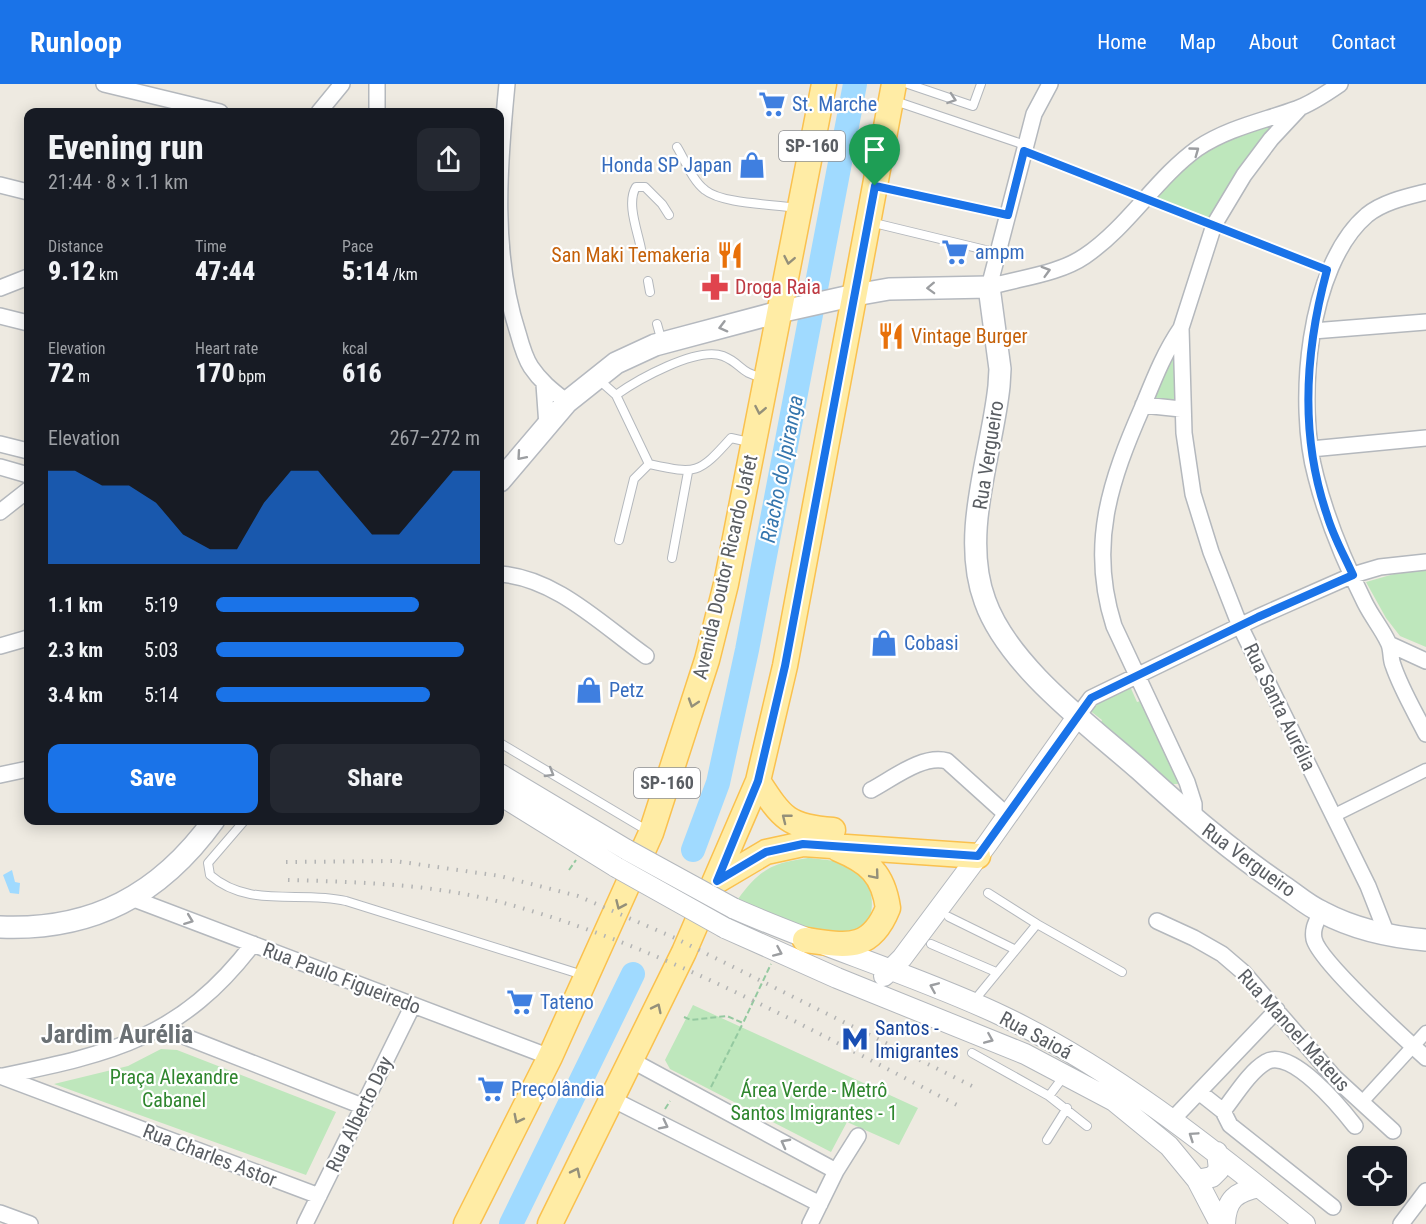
<!DOCTYPE html>
<meta charset="utf-8">
<style>
:root{--surface:#171b24;--page:#242831;--text:#f1f3f6;--muted:#9ea1a6;--accent:#1a73e8}
body{margin:0;font-family:"Roboto Condensed",sans-serif;background:var(--page);color:var(--text);height:100vh;display:flex;flex-direction:column;font-size:22px;white-space:nowrap}
*{box-sizing:border-box;margin:0}
p{font-size:20px;color:var(--muted)}
.icon{flex:none;width:33px;height:33px;fill:none;stroke:currentColor;stroke-width:2;stroke-linecap:round;stroke-linejoin:round}
.map{position:relative;flex:1;overflow:hidden}
.panel{position:absolute;left:24px;top:24px;width:480px;height:717px;display:flex;flex-direction:column;background:var(--surface);border-radius:12px;box-shadow:0 3px 15px #0003}
.panel>*{flex:none}
.fabs{position:absolute;left:1347px;top:1062px;display:grid;gap:12px}
.fabs a{display:grid;place-items:center;width:60px;height:60px;border-radius:12px;background:var(--surface);box-shadow:0 3px 15px #0003;font-size:30px}
.pin{position:absolute;display:grid;place-items:center;width:51px;height:51px;color:#fff;margin:-62px -26px;border-radius:50% 50% 50% 0;rotate:-45deg;box-shadow:0 0 6px #0007}
.pin .icon{rotate:45deg}
.round{display:grid;place-items:center;flex:none;width:63px;height:63px;border-radius:12px;background:var(--page)}
.headline{display:flex;align-items:center;justify-content:space-between;height:102px;padding:0 24px}
h1{font-size:33px;font-weight:800;line-height:45px}
.metrics{display:grid;grid-template-columns:repeat(3,1fr);gap:9px;height:102px;padding:6px 24px}
.metrics div{display:grid;align-content:center}
.metrics b{font-size:26px;font-weight:800}
.metrics small{font-size:16px;font-weight:400}
.metrics p{font-size:16px}
.chart{height:168px;padding:12px 24px}
.chart p{display:flex;justify-content:space-between}
.chart svg{width:100%;height:108px;margin-top:6px;fill:var(--accent);opacity:.7}
.cta{display:flex;gap:12px;margin-top:auto;padding:12px 24px}
.cta a{flex:1;height:69px;border-radius:12px;background:var(--accent);color:#fff;font-size:24px;font-weight:800;line-height:69px;text-align:center}
.cta a+a{background:var(--page);color:var(--text)}
ul{padding:0 24px;list-style:none;font-size:20px}
li{display:grid;grid-template-columns:96px 72px 1fr;align-items:center;height:45px}
li i{height:15px;border-radius:8px;background:var(--accent)}
header{display:flex;align-items:center;gap:36px;box-sizing:border-box;height:84px;padding:0 30px;background:var(--accent);color:#fff}
header strong{font-size:28px}
nav{display:flex;gap:33px;margin-inline-start:auto;font-size:21px}
.map>svg:first-child{display:block}
.green{fill:#bee7bc}
.water{fill:#a0daff}
.lines{fill:none;stroke-linecap:round;stroke-linejoin:round}
.river{stroke:#a0daff;stroke-width:24}
.service-casing{stroke:#b4b8bd;stroke-width:10}
.pedestrian-casing{stroke:#b4b8bd;stroke-width:15}
.minor-casing{stroke:#b4b8bd;stroke-width:18}
.tertiary-casing{stroke:#b4b8bd;stroke-width:22}
.secondary-casing{stroke:#b5b9bf;stroke-width:24}
.primary-casing{stroke:#fac14e;stroke-width:27}
.path{stroke:#94c9a0;stroke-width:2;stroke-dasharray:6 3;stroke-linecap:butt}
.service{stroke:#fff;stroke-width:8}
.pedestrian{stroke:#fff;stroke-width:12}
.minor{stroke:#fff;stroke-width:15}
.tertiary{stroke:#fff;stroke-width:20}
.secondary{stroke:#fff;stroke-width:21}
.primary{stroke:#ffeca5;stroke-width:24}
.rail{stroke:#b3b4b4;stroke-width:4;stroke-dasharray:1.5 8;stroke-linecap:butt}
.tertiary-bridge-casing{stroke:#b4b8bd;stroke-width:22;stroke-linecap:butt}
.tertiary-bridge{stroke:#fff;stroke-width:20}
.oneway{stroke:#9c9ea1}
.oneway2{stroke:#94907a}
.route-casing{stroke:#fff;stroke-width:12}
.route{stroke:#1a73e8;stroke-width:8}
.labels{text-anchor:middle;stroke-width:4.5;stroke-linejoin:round;paint-order:stroke}
.shield{fill:#fff;stroke:#8c8e92;stroke-width:1.5}
.shield-label{font-size:18px;font-weight:bold;fill:#5a5e63}
.shop-label{font-size:20px;fill:#366cbe;stroke:#fff;text-anchor:start}
.food-label{font-size:20px;fill:#c56008;stroke:#fff;text-anchor:end}
.health-label{font-size:20px;fill:#be3a42;stroke:#fff;text-anchor:start}
.street-label{font-size:20px;fill:#5a5e63;stroke:#fff}
.transit-label{font-size:20px;fill:#164399;stroke:#fff;text-anchor:start}
.park-label{font-size:20px;fill:#2f862e;stroke:#fff}
.water-label{font-size:21px;font-style:italic;fill:#3576ae;stroke:#fff}
.district-label{font-size:26px;font-weight:bold;fill:#6b7175;stroke:#fff}
</style>
<header>
<strong>Runloop</strong>
<nav><a>Home</a><a>Map</a><a>About</a><a>Contact</a></nav>
</header>
<div class="map">
<svg width="1426" height="1140" viewBox="0 0 1426 1140">
<rect width="100%" height="100%" fill="#eeeae1"/>
<path class="green" d="M1279,36L1211,135L1156,113C1184,70 1233,51 1279,36Z
M1178,258L1176,319L1152,317Z
M1426,486V563L1400,552L1386,534L1366,498L1394,490Z
M1129,600L1137,618L1144,616L1182,700H1162L1098,645L1102,636L1084,622Z
M808,774C828,776 844,776 860,790C878,805 877,850 847,852C820,854 764,827 738,815C760,785 772,779 808,774Z
M693,921L918,1024L899,1061L847,1038L831,1068L670,985L665,976Z
M161,965L177,966L336,1028L306,1091L54,1000L128,982Z"/>
<path class="water" d="M12,786L15,798L20,799L19,810L10,809L3,791Z"/>
<g class="lines">
<path class="river" d="M693,766L718,699L747,566L855,0
M511,1140L633,890"/>
<defs>
<path id="service" d="M908,0L973,22L981,0
M895,17L1025,61
M677,63C685,76 692,96 705,106C722,120 773,120 796,124
M1024,67L1327,186
M876,102L1008,131
M870,138L998,169
M641,165C638,148 626,119 636,103H645L662,120L669,131
M648,197L650,208
M657,240L662,258
M598,295L616,311L649,380C696,390 698,391 731,354L749,358
M616,311C637,296 697,262 723,272C741,279 741,290 762,293
M619,456L634,395L649,380
M672,474L688,388
M500,659L648,747
M245,736L208,779L210,791C249,825 300,806 346,817L583,891
M988,809L1037,840
M949,833L1014,865
M931,860L996,888
M973,918L1037,840L1122,888
M972,969L1049,1012L1064,992
M1049,1012L1087,1042
M1047,1056L1067,1024"/>
<path id="pedestrian" d="M1333,732L1426,686
M1362,1018L1426,948"/>
<path id="minor" d="M104,0L220,28
M507,0C499,82 492,170 518,249C521,260 525,274 531,283C541,298 553,307 567,318
M1050,0L1034,30L989,203C1019,194 1059,190 1085,172C1129,142 1156,94 1198,64C1228,44 1263,37 1296,25C1311,20 1327,9 1340,0
M1299,25L1271,55L1244,91L1214,141L1181,244L1184,349L1193,410L1211,468L1240,542L1368,802L1388,853
M319,28L342,0
M377,28V0
M0,101L28,108
M1426,108C1406,113 1383,118 1367,131C1307,182 1296,321 1316,393C1327,436 1345,479 1365,519C1372,533 1382,545 1388,558C1392,565 1390,574 1393,581C1401,605 1415,628 1426,650
M0,204L28,193
M0,232L28,239
M1181,244C1164,269 1154,295 1143,322C1110,397 1088,461 1114,542L1187,698L1194,720V736
M1313,247L1426,238
M544,300L547,342
M1143,321L1181,325
M0,360L28,367
M1311,365L1426,354
M0,383L28,391
M0,428L28,406
M500,490C556,494 602,541 646,572
M1389,560L1426,577
M0,562L28,554
M1077,633L1091,614L1258,533L1353,491L1380,483L1426,478
M0,691L28,685
M871,706C892,695 923,670 947,677L1008,732
M134,815L550,973
M1321,828C1317,837 1312,844 1314,855C1319,877 1405,955 1426,974
M1157,837L1194,854L1222,870L1243,888L1334,993L1393,1047
M163,944L362,1022
M631,976L836,1087
M0,992L319,1112
M3,992C113,969 181,954 253,860
M1199,1008L1223,1027
M612,1015L820,1120
M1171,1037L1277,926
M1333,1123L1230,1041L1223,1027C1235,1012 1249,988 1266,978C1291,963 1341,1024 1355,1042
M0,1129L30,1140
M305,1140L413,921
M810,1140L836,1087L858,1052
M1401,1140L1426,1107"/>
<path id="tertiary" d="M500,690L627,766
M500,711L616,783
M733,824C819,862 909,889 994,928C1108,981 1208,1061 1305,1140
M725,844L837,894L1025,970L1114,1017L1169,1062L1197,1096L1220,1140
M884,892L902,874L988,759L1077,633
M1197,1096L1212,1093L1219,1086L1217,1068
M1225,1140C1226,1115 1236,1108 1259,1103"/>
<path id="secondary" d="M500,397L567,318L616,279L655,261L779,228L855,211L889,205L989,203L1000,285L999,302C992,370 960,450 985,517C1008,582 1089,641 1140,686C1186,728 1232,768 1284,803C1296,811 1308,822 1322,828C1354,845 1390,853 1426,856
M0,843C92,847 160,811 214,736"/>
<path id="primary" d="M758,697C782,734 788,743 833,746
M717,797L766,768L803,760L978,772
M805,856C845,861 870,869 888,824C883,790 869,778 838,765
M466,1140L550,973L651,749L707,576L726,500L824,0
M550,1140L684,868L758,697L785,582L894,0"/>
</defs>
<use href="#service" class="service-casing"/>
<use href="#pedestrian" class="pedestrian-casing"/>
<use href="#minor" class="minor-casing"/>
<use href="#tertiary" class="tertiary-casing"/>
<use href="#secondary" class="secondary-casing"/>
<use href="#primary" class="primary-casing"/>
<path class="path" d="M569,786L576,776
M684,933L691,936L727,932L743,939L771,880
M711,1003L743,939
M665,1025L670,1017"/>
<use href="#service" class="service"/>
<use href="#pedestrian" class="pedestrian"/>
<use href="#minor" class="minor"/>
<use href="#tertiary" class="tertiary"/>
<use href="#secondary" class="secondary"/>
<use href="#primary" class="primary"/>
<path class="rail" d="M286,778L395,777L500,792L578,812L675,854L976,1004
M288,796C360,798 434,800 504,819C666,863 814,948 963,1024"/>
<defs>
<path id="tertiary-bridge" d="M627,766L733,824
M616,783L725,844"/>
</defs>
<use href="#tertiary-bridge" class="tertiary-bridge-casing"/>
<use href="#tertiary-bridge" class="tertiary-bridge"/>
</g>
<defs><path id="oneway-chevron" d="M-2-3.5L2.5 0L-2 3.5" fill="none" stroke-width="1.6" stroke-linecap="round" stroke-linejoin="round" transform="scale(1.5)"/></defs>
<g class="oneway">
<use href="#oneway-chevron" transform="translate(952 15) rotate(19)"/>
<use href="#oneway-chevron" transform="translate(1195 67) rotate(-36)"/>
<use href="#oneway-chevron" transform="translate(1046 187) rotate(-16)"/>
<use href="#oneway-chevron" transform="translate(931 204) rotate(178)"/>
<use href="#oneway-chevron" transform="translate(723 243) rotate(165)"/>
<use href="#oneway-chevron" transform="translate(521 372) rotate(131)"/>
<use href="#oneway-chevron" transform="translate(550 689) rotate(31)"/>
<use href="#oneway-chevron" transform="translate(189 836) rotate(21)"/>
<use href="#oneway-chevron" transform="translate(778 868) rotate(24)"/>
<use href="#oneway-chevron" transform="translate(934 903) rotate(-157)"/>
<use href="#oneway-chevron" transform="translate(989 955) rotate(23)"/>
<use href="#oneway-chevron" transform="translate(664 1041) rotate(27)"/>
<use href="#oneway-chevron" transform="translate(1193 1052) rotate(-146)"/>
<use href="#oneway-chevron" transform="translate(785 1059) rotate(-152)"/>
</g>
<g class="oneway2">
<use href="#oneway-chevron" transform="translate(789 176) rotate(101)"/>
<use href="#oneway-chevron" transform="translate(760 326) rotate(101)"/>
<use href="#oneway-chevron" transform="translate(693 619) rotate(108)"/>
<use href="#oneway-chevron" transform="translate(786 734) rotate(-142)"/>
<use href="#oneway-chevron" transform="translate(875 791) rotate(50)"/>
<use href="#oneway-chevron" transform="translate(620 821) rotate(114)"/>
<use href="#oneway-chevron" transform="translate(657 924) rotate(-64)"/>
<use href="#oneway-chevron" transform="translate(518 1035) rotate(117)"/>
<use href="#oneway-chevron" transform="translate(576 1088) rotate(-64)"/>
</g>
<g class="lines">
<defs>
<path id="route" d="M1024,67L1327,186C1305,267 1299,350 1327,431C1333,452 1344,471 1353,491L1258,533L1091,614L978,772L803,760L766,768L717,797L758,697L785,582L875,102L1008,131Z"/>
</defs>
<use href="#route" class="route-casing"/>
<use href="#route" class="route"/>
</g>
<defs>
<symbol id="supermarket-bare" viewBox="-9 -9 18 18"><path d="M-6-5.5h2.5l.6 2H6L4.5 2H-2.5L-4.4-4H-6ZM-1.5 3.2a1.3 1.3 0 1 0 .1 0ZM3 3.2a1.3 1.3 0 1 0 .1 0Z" fill="#3f7fe0" stroke="#fff" stroke-width="2.5" paint-order="stroke"/></symbol>
<symbol id="shop-bare" viewBox="-9 -9 18 18"><path d="M-5-2.5h2.3a2.7 3.5 0 0 1 5.4 0H5L5.5 6h-11ZM-1.5-2.5h3a1.5 2.3 0 0 0-3 0Z" fill="#3f7fe0" stroke="#fff" stroke-width="2.5" paint-order="stroke"/></symbol>
<symbol id="restaurant-bare" viewBox="-9 -9 18 18"><path d="M-5-6h1v4h1v-4h1v4h1v-4h1v5L-1.5 .5V6h-2V.5L-5-1ZM5-6V6H3V1.5H1.5Q1.5-4 5-6Z" fill="#e8710a" stroke="#fff" stroke-width="2.5" paint-order="stroke"/></symbol>
<symbol id="pharmacy-bare" viewBox="-9 -9 18 18"><path d="M-2-6h4v4h4v4h-4v4h-4v-4h-4v-4h4Z" fill="#e0444e" stroke="#fff" stroke-width="2.5" paint-order="stroke"/></symbol>
<symbol id="metro-bare" viewBox="-9 -9 18 18"><path d="M-5.5 5V-5H-3L0 0L3-5H5.5V5H3V-.5L0 4L-3-.5V5Z" fill="#1a4fb4" stroke="#fff" stroke-width="2.5" paint-order="stroke"/></symbol>
</defs>
<g fill-rule="evenodd">
<use href="#supermarket-bare" x="753" y="1" width="38" height="38"/>
<use href="#shop-bare" x="733" y="62" width="38" height="38"/>
<use href="#supermarket-bare" x="936" y="149" width="38" height="38"/>
<use href="#restaurant-bare" x="711" y="152" width="38" height="38"/>
<use href="#pharmacy-bare" x="696" y="184" width="38" height="38"/>
<use href="#restaurant-bare" x="872" y="233" width="38" height="38"/>
<use href="#shop-bare" x="865" y="540" width="38" height="38"/>
<use href="#shop-bare" x="570" y="587" width="38" height="38"/>
<use href="#supermarket-bare" x="501" y="899" width="38" height="38"/>
<use href="#metro-bare" x="836" y="936" width="38" height="38"/>
<use href="#supermarket-bare" x="472" y="986" width="38" height="38"/>
</g>
<g class="labels">
<g class="shield">
<rect x="779" y="47" width="66" height="30" rx="4.5"/>
<rect x="634" y="684" width="66" height="30" rx="4.5"/>
</g>
<g class="shield-label">
<text x="812" y="68">SP-160</text>
<text x="667" y="705">SP-160</text>
</g>
<g class="shop-label">
<text x="792" y="27">St. Marche</text>
<text x="732" y="88" text-anchor="end">Honda SP Japan</text>
<text x="975" y="175">ampm</text>
<text x="904" y="566">Cobasi</text>
<text x="609" y="613">Petz</text>
<text x="540" y="925">Tateno</text>
<text x="511" y="1012">Preçolândia</text>
</g>
<g class="food-label">
<text x="710" y="178">San Maki Temakeria</text>
<text x="911" y="259" text-anchor="start">Vintage Burger</text>
</g>
<g class="health-label">
<text x="735" y="210">Droga Raia</text>
</g>
<g class="street-label">
<text transform="translate(988 371) rotate(-81)" y="7">Rua Vergueiro</text>
<text transform="translate(725 483) rotate(-77)" y="7">Avenida Doutor Ricardo Jafet</text>
<text transform="translate(1280 623) rotate(64)" y="7">Rua Santa Aurélia</text>
<text transform="translate(1249 776) rotate(36)" y="7">Rua Vergueiro</text>
<text transform="translate(342 894) rotate(21)" y="7">Rua Paulo Figueiredo</text>
<text transform="translate(1294 946) rotate(48)" y="7">Rua Manoel Mateus</text>
<text transform="translate(1036 951) rotate(28)" y="7">Rua Saioá</text>
<text transform="translate(359 1030) rotate(-64)" y="7">Rua Alberto Day</text>
<text transform="translate(210 1071) rotate(21)" y="7">Rua Charles Astor</text>
</g>
<g class="transit-label">
<text x="875" y="951">Santos -<tspan x="875" dy="23">Imigrantes</tspan></text>
</g>
<g class="park-label">
<text x="174" y="1000">Praça Alexandre<tspan x="174" dy="23">Cabanel</tspan></text>
<text x="814" y="1013">Área Verde - Metrô<tspan x="814" dy="23">Santos Imigrantes - 1</tspan></text>
</g>
<g class="water-label">
<text transform="translate(782 385) rotate(-79)" y="7">Riacho do Ipiranga</text>
</g>
<g class="district-label">
<text x="117" y="959">Jardim Aurélia</text>
</g>
</g>
</svg>
<div class="fabs">
<a><svg class="icon" aria-label="locate" viewBox="0 0 24 24"><circle cx="12" cy="12" r="6"/><path d="M12 2v4M12 18v4M2 12h4M18 12h4"/></svg></a>
</div>
<div class="pin" style="left:875px;top:102px;background:#1e9e55"><svg class="icon" aria-label="arrive" viewBox="0 0 24 24"><path d="M6 21V4h12l-3 4 3 4H6"/></svg></div>
<section class="panel">
<div class="headline"><div><h1>Evening run</h1><p>21:44 · 8 × 1.1 km</p></div><a class="round"><svg class="icon" aria-label="share" viewBox="0 0 24 24"><path d="M12 15V3M7 8l5-5 5 5M5 13v7h14v-7"/></svg></a></div>
<div class="metrics">
<div><p>Distance</p><b>9.12<small> km</small></b></div>
<div><p>Time</p><b>47:44</b></div>
<div><p>Pace</p><b>5:14<small> /km</small></b></div>
</div>
<div class="metrics">
<div><p>Elevation</p><b>72<small> m</small></b></div>
<div><p>Heart rate</p><b>170<small> bpm</small></b></div>
<div><p>kcal</p><b>616</b></div>
</div>
<div class="chart"><p><span>Elevation</span>267–272 m</p>
<svg viewBox="0 0 160 44" preserveAspectRatio="none"><path d="M0 44V6L10 6L20 12L30 12L40 19L50 32L60 38L70 38L80 19L90 6L100 6L110 19L120 32L130 32L140 19L150 6L160 6V44z"/></svg>
</div>
<ul>
<li><b>1.1 km</b>5:19<i style="width:77%"></i></li>
<li><b>2.3 km</b>5:03<i style="width:94%"></i></li>
<li><b>3.4 km</b>5:14<i style="width:81%"></i></li>
</ul>
<div class="cta"><a>Save</a><a>Share</a></div>
</section>
</div>
